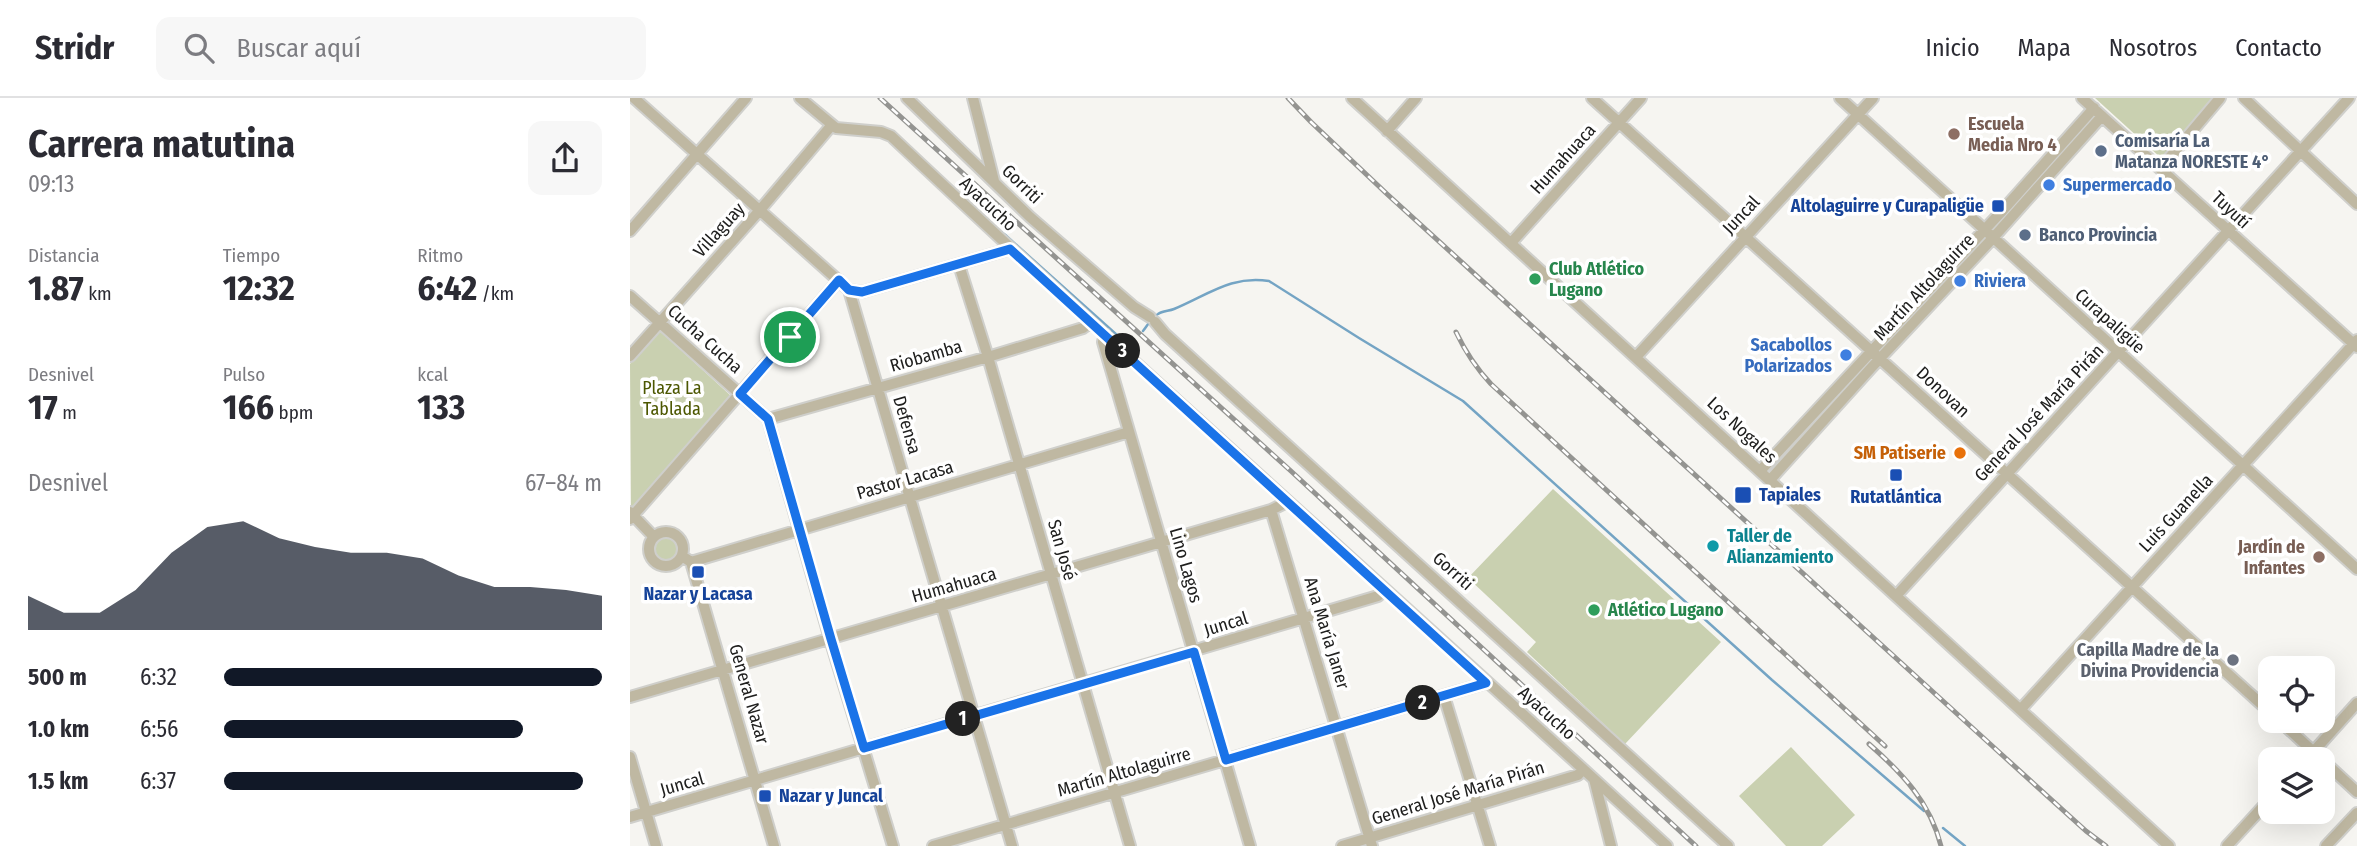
<!DOCTYPE html>
<html lang="es">
<meta charset="utf-8">
<style>
:root{--surface:#fff;--page:#f7f7f7;--text:#2b2b33;--muted:#7c7c81;--line:#e1e1e2;--accent:#111827}
body{margin:0;font-family:"Fira Sans Condensed",sans-serif;background:var(--page);color:var(--text);height:100vh;display:flex;flex-direction:column;font-size:26px;white-space:nowrap}
*{box-sizing:border-box;margin:0}
p{font-size:23px;color:var(--muted)}
.icon{flex:none;width:38px;height:38px;fill:none;stroke:currentColor;stroke-width:2;stroke-linecap:round;stroke-linejoin:round}
.map{position:relative;flex:1;overflow:hidden}
.drawer{display:flex;flex-direction:column;background:var(--surface);width:630px}
.drawer>*{flex:none}
.fabs{position:absolute;left:1628px;top:558px;display:grid;gap:14px}
.fabs a{display:grid;place-items:center;width:77px;height:77px;border-radius:14px;background:var(--surface);box-shadow:0 7px 28px #0002;font-size:35px}
.pin{position:absolute;display:grid;place-items:center;width:60px;height:60px;color:#fff;margin:-30px;border:4px solid #fff;border-radius:50%;box-shadow:0 2px 7px #0007}
.km{position:absolute;width:35px;height:35px;margin:-18px;border-radius:50%;background:#222;color:#fff;font-size:19px;line-height:35px;text-align:center}
.round{display:grid;place-items:center;flex:none;width:74px;height:74px;border-radius:14px;background:var(--page)}
.head{display:flex;align-items:center;justify-content:space-between;height:119px;padding:0 28px}
h1{font-size:38px;font-weight:700;line-height:52px}
.figures{display:grid;grid-template-columns:repeat(3,1fr);gap:10px;height:119px;padding:7px 28px}
.figures div{display:grid;align-content:center}
.figures b{font-size:35px;font-weight:700}
.figures small{font-size:19px;font-weight:400}
.figures p{font-size:19px}
.chart{height:196px;padding:14px 28px}
.chart p{display:flex;justify-content:space-between}
.chart svg{width:100%;height:126px;margin-top:7px;fill:var(--accent);opacity:.7}
ul{padding:0 28px;list-style:none;font-size:23px}
li{display:grid;grid-template-columns:112px 84px 1fr;align-items:center;height:52px}
li i{height:18px;border-radius:9px;background:var(--accent)}
header{display:flex;align-items:center;gap:42px;box-sizing:border-box;height:98px;padding:0 35px;background:var(--surface);border-bottom:2px solid var(--line)}
header strong{font-size:33px}
nav{display:flex;gap:38px;margin-inline-start:auto;font-size:24px}
.search{width:490px;height:63px;background:var(--page);display:flex;align-items:center;gap:18px;box-sizing:border-box;padding:0 24px;border-radius:14px;color:var(--muted);font-size:26px}
main{display:flex;flex:1;min-height:0}
.map>svg:first-child{display:block}
.green{fill:#c9d0b0}
.lines{fill:none;stroke-linecap:round;stroke-linejoin:round}
.stream{stroke:#74a4c4;stroke-width:2.5}
.minor-casing{stroke:#cfcfcb;stroke-width:14}
.minor{stroke:#bfb8a2;stroke-width:10}
.rail-casing{stroke:#949491;stroke-width:5}
.rail{stroke:#fff;stroke-width:2.5;stroke-dasharray:8;stroke-linecap:butt}
.route-casing{stroke:#fff;stroke-width:14}
.route{stroke:#1a73e8;stroke-width:9}
.education-dot{fill:#8d6e63;stroke:#fff;stroke-width:2.5}
.service-dot{fill:#5c6f8a;stroke:#fff;stroke-width:2.5}
.shop-dot{fill:#3f7fe0;stroke:#fff;stroke-width:2.5}
.transit-dot{fill:#1a4fb4;stroke:#fff;stroke-width:2.5}
.leisure-dot{fill:#2e9e5b;stroke:#fff;stroke-width:2.5}
.food-dot{fill:#e8710a;stroke:#fff;stroke-width:2.5}
.culture-dot{fill:#0f9aa8;stroke:#fff;stroke-width:2.5}
.worship-dot{fill:#6b7280;stroke:#fff;stroke-width:2.5}
.labels{text-anchor:middle;stroke-width:7;stroke-linejoin:round;paint-order:stroke}
.education-label{font-size:18px;font-weight:bold;fill:#785e54;stroke:#fff;text-anchor:start}
.service-label{font-size:18px;font-weight:bold;fill:#4e5e75;stroke:#fff;text-anchor:start}
.street-label{font-size:18px;fill:#20201f;stroke:#fff}
.shop-label{font-size:18px;font-weight:bold;fill:#366cbe;stroke:#fff;text-anchor:start}
.transit-label{font-size:18px;font-weight:bold;fill:#164399;stroke:#fff;text-anchor:start}
.leisure-label{font-size:18px;font-weight:bold;fill:#27864d;stroke:#fff;text-anchor:start}
.park-label{font-size:18px;fill:#4c5701;stroke:#fff}
.food-label{font-size:18px;font-weight:bold;fill:#c56008;stroke:#fff;text-anchor:end}
.culture-label{font-size:18px;font-weight:bold;fill:#0d838f;stroke:#fff;text-anchor:start}
.worship-label{font-size:18px;font-weight:bold;fill:#5b616d;stroke:#fff;text-anchor:end}
</style>
<header>
<strong>Stridr</strong>
<div class="search"><svg class="icon" aria-label="search" viewBox="0 0 24 24"><circle cx="10" cy="10" r="6"/><path d="M15 15l6 6"/></svg>Buscar aquí</div>
<nav><a>Inicio</a><a>Mapa</a><a>Nosotros</a><a>Contacto</a></nav>
</header>
<main>
<section class="drawer">
<div class="head"><div><h1>Carrera matutina</h1><p>09:13</p></div><a class="round"><svg class="icon" aria-label="share" viewBox="0 0 24 24"><path d="M12 15V3M7 8l5-5 5 5M5 13v7h14v-7"/></svg></a></div>
<div class="figures">
<div><p>Distancia</p><b>1.87<small> km</small></b></div>
<div><p>Tiempo</p><b>12:32</b></div>
<div><p>Ritmo</p><b>6:42<small> /km</small></b></div>
</div>
<div class="figures">
<div><p>Desnivel</p><b>17<small> m</small></b></div>
<div><p>Pulso</p><b>166<small> bpm</small></b></div>
<div><p>kcal</p><b>133</b></div>
</div>
<div class="chart"><p><span>Desnivel</span>67–84 m</p>
<svg viewBox="0 0 160 44" preserveAspectRatio="none"><path d="M0 44V32L10 38L20 38L30 30L40 17L50 8L60 6L70 12L80 15L90 17L100 17L110 19L120 25L130 29L140 29L150 30L160 32V44z"/></svg>
</div>
<ul>
<li><b>500 m</b>6:32<i style="width:100%"></i></li>
<li><b>1.0 km</b>6:56<i style="width:79%"></i></li>
<li><b>1.5 km</b>6:37<i style="width:95%"></i></li>
</ul>
</section>
<div class="map">
<svg width="1727" height="748" viewBox="0 0 1727 748">
<rect width="100%" height="100%" fill="#f6f5f1"/>
<path class="green" d="M1465,0H1584L1531,60Z
M31,234L100,297L98,302L5,409H1L0,266L26,236Z
M923,391L1091,544L995,646L897,554L906,544L838,480Z
M22 450a14 14 0 1 1 28 0a14 14 0 1 1-28 0Z
M1161,649L1225,717L1192,748H1156L1109,698Z"/>
<g class="lines">
<path class="stream" d="M372,134L497,246L503,244
M513,233C517,228 522,219 528,216C532,213 539,213 544,211C578,197 601,177 639,183L729,240L833,303L1142,582L1294,713
M1313,730L1335,748"/>
<defs>
<path id="minor" d="M4,0L219,192L382,748
M170,0L206,30L251,34L261,38C516,279 779,510 1037,748
M277,0L400,119L504,209L520,219
M343,0L364,83
M722,0L1539,748
M962,0L1640,614
M1210,0L1727,471
M1452,0L1727,249
M1614,0L1727,106
M757,33L786,0
M1531,70L1590,0
M0,133L116,0
M881,145L1011,0
M329,167L358,259L500,748
M219,192L232,194L380,151
M0,198L138,321L200,541L263,748
M525,224L535,236L1098,748
M475,236L473,244L620,748
M0,258L130,112L201,28
M1006,259L1243,0
M138,321L358,259L453,230L461,224
M1130,373L1373,112L1464,10
M1140,382L1241,270L1363,140L1472,18
M641,412L742,748
M0,414L24,439
M0,421L209,182
M19 451a17 17 0 1 1 34 0a17 17 0 1 1-34 0Z
M52,458L61,464L144,748
M61,464L499,334
M1266,498L1719,0
M814,598L860,748
M0,599L641,412L657,404
M1391,611L1727,242
M1650,623L1727,694
M0,659L26,748
M1676,662L1727,605
M964,681L981,748
M0,719L674,520L748,498L755,491
M303,748L856,585
M712,748L948,677L953,671
M1597,748L1640,701
M1696,748L1727,715"/>
</defs>
<use href="#minor" class="minor-casing"/>
<use href="#minor" class="minor"/>
<defs>
<path id="rail" d="M250,0L662,374L1066,748
M658,0L681,24L757,96L1370,655L1456,733L1476,748
M826,234C835,253 846,270 861,286L1255,648
M1239,646C1272,675 1300,704 1311,748"/>
</defs>
<use href="#rail" class="rail-casing"/>
<use href="#rail" class="rail"/>
</g>
<g class="lines">
<defs>
<path id="route" d="M380,151L856,585L596,662L564,554L234,650L201,541L138,321L110,296L209,182L219,192L232,194Z"/>
</defs>
<use href="#route" class="route-casing"/>
<use href="#route" class="route"/>
</g>
<g class="education-dot">
<circle cx="1324" cy="36" r="7"/>
<circle cx="1689" cy="459" r="7"/>
</g>
<g class="service-dot">
<circle cx="1471" cy="53" r="7"/>
<circle cx="1395" cy="137" r="7"/>
</g>
<g class="shop-dot">
<circle cx="1419" cy="87" r="7"/>
<circle cx="1330" cy="183" r="7"/>
<circle cx="1216" cy="257" r="7"/>
</g>
<g class="transit-dot">
<rect x="1361" y="101" width="14" height="14" rx="3.5"/>
<rect x="1259" y="370" width="14" height="14" rx="3.5"/>
<rect x="1104" y="388" width="18" height="18" rx="3.5"/>
<rect x="61" y="467" width="14" height="14" rx="3.5"/>
<rect x="128" y="691" width="14" height="14" rx="3.5"/>
</g>
<g class="leisure-dot">
<circle cx="905" cy="181" r="7"/>
<circle cx="964" cy="512" r="7"/>
</g>
<circle class="food-dot" cx="1330" cy="355" r="7"/>
<circle class="culture-dot" cx="1083" cy="448" r="7"/>
<circle class="worship-dot" cx="1603" cy="562" r="7"/>
<g class="labels">
<g class="education-label">
<text x="1338" y="32">Escuela<tspan x="1338" dy="21">Media Nro 4</tspan></text>
<text x="1675" y="455" text-anchor="end">Jardín de<tspan x="1675" dy="21">Infantes</tspan></text>
</g>
<g class="service-label">
<text x="1485" y="49">Comisaría La<tspan x="1485" dy="21">Matanza NORESTE 4°</tspan></text>
<text x="1409" y="143">Banco Provincia</text>
</g>
<g class="street-label">
<text transform="translate(933 61) rotate(-48)" y="6">Humahuaca</text>
<text transform="translate(392 86) rotate(44)" y="6">Gorriti</text>
<text transform="translate(358 106) rotate(43)" y="6">Ayacucho</text>
<text transform="translate(1601 112) rotate(43)" y="6">Tuyutí</text>
<text transform="translate(1111 117) rotate(-47)" y="6">Juncal</text>
<text transform="translate(89 132) rotate(-48)" y="6">Villaguay</text>
<text transform="translate(1294 189) rotate(-47)" y="6">Martín Altolaguirre</text>
<text transform="translate(1480 223) rotate(42)" y="6">Curapaligüe</text>
<text transform="translate(75 241) rotate(42)" y="6">Cucha Cucha</text>
<text transform="translate(296 258) rotate(-16)" y="6">Riobamba</text>
<text transform="translate(1313 294) rotate(43)" y="6">Donovan</text>
<text transform="translate(1409 315) rotate(-47)" y="6">General José María Pirán</text>
<text transform="translate(277 327) rotate(74)" y="6">Defensa</text>
<text transform="translate(1112 332) rotate(43)" y="6">Los Nogales</text>
<text transform="translate(275 382) rotate(-16)" y="6">Pastor Lacasa</text>
<text transform="translate(1546 415) rotate(-47)" y="6">Luis Guanella</text>
<text transform="translate(432 452) rotate(74)" y="6">San José</text>
<text transform="translate(556 467) rotate(74)" y="6">Lino Lagos</text>
<text transform="translate(823 473) rotate(42)" y="6">Gorriti</text>
<text transform="translate(324 487) rotate(-16)" y="6">Humahuaca</text>
<text transform="translate(596 526) rotate(-17)" y="6">Juncal</text>
<text transform="translate(697 535) rotate(73)" y="6">Ana María Janer</text>
<text transform="translate(119 596) rotate(74)" y="6">General Nazar</text>
<text transform="translate(917 615) rotate(42)" y="6">Ayacucho</text>
<text transform="translate(494 674) rotate(-16)" y="6">Martín Altolaguirre</text>
<text transform="translate(52 686) rotate(-16)" y="6">Juncal</text>
<text transform="translate(828 695) rotate(-17)" y="6">General José María Pirán</text>
</g>
<g class="shop-label">
<text x="1433" y="93">Supermercado</text>
<text x="1344" y="189">Riviera</text>
<text x="1202" y="253" text-anchor="end">Sacabollos<tspan x="1202" dy="21">Polarizados</tspan></text>
</g>
<g class="transit-label">
<text x="1354" y="114" text-anchor="end">Altolaguirre y Curapaligüe</text>
<text x="1129" y="403">Tapiales</text>
<text x="1266" y="405" text-anchor="middle">Rutatlántica</text>
<text x="68" y="502" text-anchor="middle">Nazar y Lacasa</text>
<text x="149" y="704">Nazar y Juncal</text>
</g>
<g class="leisure-label">
<text x="919" y="177">Club Atlético<tspan x="919" dy="21">Lugano</tspan></text>
<text x="978" y="518">Atlético Lugano</text>
</g>
<g class="park-label">
<text x="42" y="296">Plaza La<tspan x="42" dy="21">Tablada</tspan></text>
</g>
<g class="food-label">
<text x="1316" y="361">SM Patiserie</text>
</g>
<g class="culture-label">
<text x="1097" y="444">Taller de<tspan x="1097" dy="21">Alianzamiento</tspan></text>
</g>
<g class="worship-label">
<text x="1589" y="558">Capilla Madre de la<tspan x="1589" dy="21">Divina Providencia</tspan></text>
</g>
</g>
</svg>
<div class="fabs">
<a><svg class="icon" aria-label="locate" viewBox="0 0 24 24"><circle cx="12" cy="12" r="6"/><path d="M12 2v4M12 18v4M2 12h4M18 12h4"/></svg></a>
<a><svg class="icon" aria-label="layers" viewBox="0 0 24 24"><path d="M12 4l9 5-9 5-9-5zM3 14l9 5 9-5"/></svg></a>
</div>
<div class="pin" style="left:160px;top:239px;background:#1e9e55"><svg class="icon" aria-label="arrive" viewBox="0 0 24 24"><path d="M6 21V4h12l-3 4 3 4H6"/></svg></div>
<b class="km" style="left:333px;top:621px">1</b>
<b class="km" style="left:793px;top:605px">2</b>
<b class="km" style="left:493px;top:253px">3</b>
</div>
</main>
